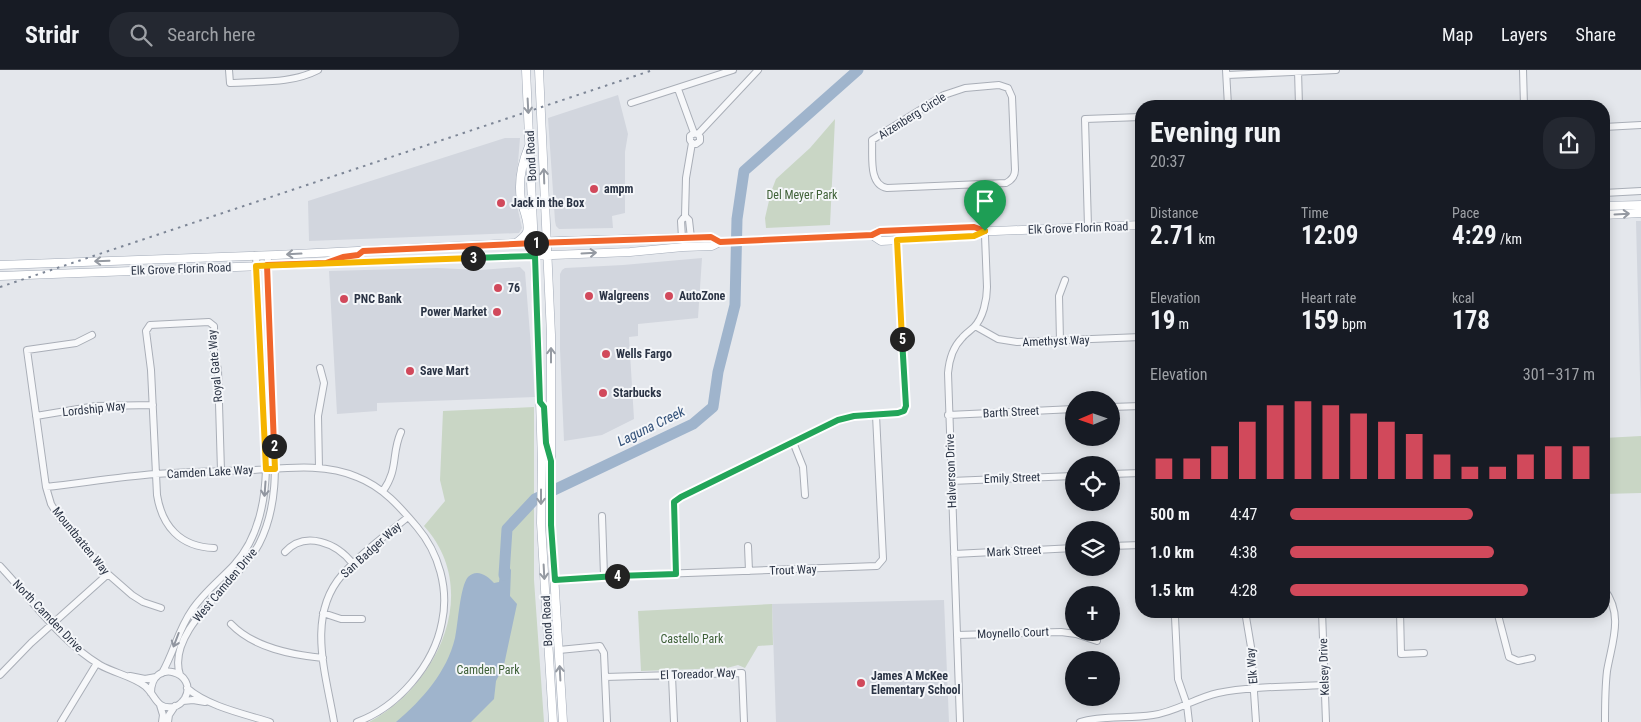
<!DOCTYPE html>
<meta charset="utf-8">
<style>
:root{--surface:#171b24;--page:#242831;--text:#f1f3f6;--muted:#9ea1a6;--line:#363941;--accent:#d1495b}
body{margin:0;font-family:"Roboto Condensed",sans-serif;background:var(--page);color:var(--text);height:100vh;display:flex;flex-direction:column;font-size:19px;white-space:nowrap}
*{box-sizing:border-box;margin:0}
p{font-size:16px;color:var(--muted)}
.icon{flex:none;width:28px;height:28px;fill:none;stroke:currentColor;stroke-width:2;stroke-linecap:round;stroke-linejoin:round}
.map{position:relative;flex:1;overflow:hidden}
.panel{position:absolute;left:1135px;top:30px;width:475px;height:518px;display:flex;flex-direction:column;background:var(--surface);border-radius:20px;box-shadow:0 2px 12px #0003}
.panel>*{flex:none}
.needle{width:32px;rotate:268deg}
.tools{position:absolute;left:1065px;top:321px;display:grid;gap:10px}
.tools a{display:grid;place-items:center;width:55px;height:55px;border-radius:50%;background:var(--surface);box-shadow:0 2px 12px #0003;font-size:25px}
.pin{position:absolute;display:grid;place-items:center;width:42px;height:42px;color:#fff;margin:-51px -21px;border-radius:50% 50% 50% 0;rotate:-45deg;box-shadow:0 0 5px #0007}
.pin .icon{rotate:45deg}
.km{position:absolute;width:25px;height:25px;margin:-12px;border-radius:50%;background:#222;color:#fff;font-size:14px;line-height:25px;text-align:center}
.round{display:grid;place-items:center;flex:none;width:52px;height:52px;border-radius:20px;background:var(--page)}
.headline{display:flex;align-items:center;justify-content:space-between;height:85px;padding:0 15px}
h1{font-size:28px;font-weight:700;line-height:38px}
.metrics{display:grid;grid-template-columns:repeat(3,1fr);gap:8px;height:85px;padding:5px 15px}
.metrics div{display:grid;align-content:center}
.metrics b{font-size:25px;font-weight:700}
.metrics small{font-size:14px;font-weight:400}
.metrics p{font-size:14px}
.chart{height:140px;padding:10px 15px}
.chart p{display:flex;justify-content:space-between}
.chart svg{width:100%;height:90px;margin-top:5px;stroke:var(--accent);stroke-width:6}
ul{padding:0 15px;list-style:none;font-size:16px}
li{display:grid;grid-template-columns:80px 60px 1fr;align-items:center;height:38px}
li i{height:12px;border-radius:6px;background:var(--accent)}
header{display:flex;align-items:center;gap:30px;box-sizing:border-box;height:70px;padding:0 25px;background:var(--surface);border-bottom:1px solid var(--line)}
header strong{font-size:24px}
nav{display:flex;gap:28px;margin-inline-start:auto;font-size:18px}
.search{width:350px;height:45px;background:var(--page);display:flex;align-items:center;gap:12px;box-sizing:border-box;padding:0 18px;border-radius:20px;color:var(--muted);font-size:19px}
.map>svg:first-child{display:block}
.built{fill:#d2d6de}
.green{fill:#c9d6c5}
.water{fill:#9fb4cc}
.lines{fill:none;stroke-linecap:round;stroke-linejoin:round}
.river{stroke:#9fb4cc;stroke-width:11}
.minor-casing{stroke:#a9aeb7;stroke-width:8}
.major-casing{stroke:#a3abb8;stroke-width:9}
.minor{stroke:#f7f8fa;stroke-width:6}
.major{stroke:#fff;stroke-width:8}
.rail{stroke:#7d8696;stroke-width:2;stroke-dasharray:2.5 5;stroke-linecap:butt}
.oneway{stroke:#959aa2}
.oneway2{stroke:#9196a0}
.split-1-casing{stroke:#fff;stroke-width:10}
.split-2-casing{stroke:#fff;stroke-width:10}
.split-3-casing{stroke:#fff;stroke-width:10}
.split-4-casing{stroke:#fff;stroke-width:10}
.split-5-casing{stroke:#fff;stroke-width:10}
.split-6-casing{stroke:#fff;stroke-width:10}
.split-1{stroke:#f0652b;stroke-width:6}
.split-2{stroke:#f0652b;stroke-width:6}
.split-3{stroke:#f5b400;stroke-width:6}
.split-4{stroke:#22a559;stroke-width:6}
.split-5{stroke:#22a559;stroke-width:6}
.split-6{stroke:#f5b400;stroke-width:6}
.poi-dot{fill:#d1495b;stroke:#f4f6f9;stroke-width:2}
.labels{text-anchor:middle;stroke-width:4;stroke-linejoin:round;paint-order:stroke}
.street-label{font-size:12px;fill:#2b3445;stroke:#f4f6f9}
.poi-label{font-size:12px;font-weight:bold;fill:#2b3445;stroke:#f4f6f9;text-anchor:start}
.park-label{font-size:12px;fill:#3f6138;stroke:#f4f6f9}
.water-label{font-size:14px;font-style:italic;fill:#34527a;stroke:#f4f6f9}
</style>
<header>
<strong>Stridr</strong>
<div class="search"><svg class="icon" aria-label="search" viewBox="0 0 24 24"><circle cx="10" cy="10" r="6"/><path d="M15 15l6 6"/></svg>Search here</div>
<nav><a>Map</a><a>Layers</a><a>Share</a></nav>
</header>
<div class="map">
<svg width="1641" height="652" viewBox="0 0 1641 652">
<rect width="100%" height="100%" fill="#e4e7ec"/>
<path class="built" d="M618,25L628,64L625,82V143L612,146L613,158L559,159L556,156L555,151L548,48Z
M505,68H520L516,117L517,136L522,158L519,163L309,171L308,131Z
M1636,151H1641V348Z
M702,188L698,248L638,254V266L629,267L634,349L602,365L564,371L560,279V204L562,200L565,198L623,195Z
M520,197L525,202L535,327L377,333V341L337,344L329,201L437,198L480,200Z
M944,530L949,652H776L772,534Z"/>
<path class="green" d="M835,49L830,155L766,158L765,148L771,122L776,109L810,78Z
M534,337V510L544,652H369C437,616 483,521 424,456L445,431L440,410L443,341Z
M1641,366V423L1604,424V368Z
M772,534L773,575L758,576L745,598L738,595L727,598L641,601L638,541Z"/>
<path class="water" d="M505,491L511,500L510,526L517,534L504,595L496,611L494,629L471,652H396C422,630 447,602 455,568C458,555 460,516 468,507C477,498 488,506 494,513L499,512L501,498Z"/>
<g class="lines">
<path class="river" d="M504,505L507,459L535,429L693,354L713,337L718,302L735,235L737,149L744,101L858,0"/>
<defs>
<path id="minor" d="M229,0L230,13C259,11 291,14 318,0
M1226,0L1228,36
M1298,0L1299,36
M1523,0L1524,36
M1227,5L1336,0
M999,15L1008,18L1012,27L1015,100C1015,106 1012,110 1006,113L887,118C868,115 873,85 872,70L944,25L965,18Z
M678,19L694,63
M631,33L733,0
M1604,57L1641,55
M698,64L700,67V71L696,74L692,73L690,70V66L694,63L698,64L758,0
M1604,123L1641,121
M685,146L689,150L691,168
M1088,157L1085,49L1141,47
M682,168L681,151L685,146L686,108L692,73
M975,256L998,269L1017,272L1141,267
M92,265L76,273L27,280L46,417L51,434L59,447L108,504L132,525L143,532L161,538
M1060,271L1059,226L1065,210
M1111,337L1141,336
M948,345L1074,339
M36,346L96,336L153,335
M793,372L803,397L805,425
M319,398L318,346L324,313L320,298
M1111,404L1141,403
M951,411L1074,406
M46,417C82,413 118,407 155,404C187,402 220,401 253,400C287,398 325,393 357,407C383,417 400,437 417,457C439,483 449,519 442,552C434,595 398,637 357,652
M383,421C399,398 391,384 401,362
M602,446L604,506
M748,476L749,501
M1111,476L1141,475
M214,478C180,477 162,456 157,425L151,300L146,261L150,255L209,252L214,256V281L218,300L221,401
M285,482C305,460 337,473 353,494
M954,484L1074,478
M1604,487L1606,476V448
M0,496C31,529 61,572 100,595C114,603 132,606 145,616C155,624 156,640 173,637C178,636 182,633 185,628C199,602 151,587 151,623
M676,504L674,432L681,427L838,350L854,346L898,343L903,341L906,336L897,170
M555,511L604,506L877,496L883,489L876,345
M1604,519C1624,545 1612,572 1607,601C1605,618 1605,635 1605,652
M1245,541L1251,577L1256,652
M1322,541L1326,652
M1400,541L1401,584L1424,583
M1497,541L1509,587L1518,591L1532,588
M323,543L341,549H362
M1175,547L1178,609L1187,635L1189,652
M231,554C254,578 292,585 323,588
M957,565L1061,562L1076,564L1097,571
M559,580L600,576L604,583L607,652
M162,603C174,582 178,560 192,540C203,523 220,510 234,495C258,469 265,434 266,399L256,185
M0,605L31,573L108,504
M180,605C165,559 240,511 259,474C280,433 275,388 273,344C271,291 266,238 268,185
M130,606L145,609L156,607
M672,606L674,652
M605,607L742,603L744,652
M187,618C207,636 244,644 270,652
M183,631L193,630L205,632
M160,635L163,645L162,652
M61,652L97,593
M168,652L169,645L175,636
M334,652C326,604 306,546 342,505C361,483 386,465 408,447
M960,652L948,303C949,291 953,277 962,268C965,264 970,261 974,257C983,248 987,230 987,217L983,114
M1080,652C1103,645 1129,649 1153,645C1176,642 1195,628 1218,623C1252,616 1289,617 1325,615"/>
<path id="major" d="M526,0L538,267L542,392L541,453L553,652
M539,0L551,265V455L563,652
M1604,136L1641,135
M1604,145L1641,143
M872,165L881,171L974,166L985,161
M516,173C520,170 525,167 527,162C530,153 523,139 521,130C518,112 522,93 529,76
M0,195L276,185L559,171L711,167L720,172
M0,206L630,182L683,177L712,176L720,172L872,165L879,161L973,157L985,161H995L1141,155"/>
</defs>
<use href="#minor" class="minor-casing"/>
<use href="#major" class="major-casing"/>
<use href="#minor" class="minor"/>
<use href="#major" class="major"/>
<path class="rail" d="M0,217L653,0"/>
</g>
<defs><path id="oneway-shaft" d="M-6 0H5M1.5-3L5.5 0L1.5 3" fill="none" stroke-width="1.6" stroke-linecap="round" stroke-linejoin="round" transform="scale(1.25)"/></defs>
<g class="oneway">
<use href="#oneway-shaft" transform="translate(528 36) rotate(87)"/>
<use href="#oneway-shaft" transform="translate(544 106) rotate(-92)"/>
<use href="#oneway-shaft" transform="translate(1622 144) rotate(-3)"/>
<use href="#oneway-shaft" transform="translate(589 183) rotate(-3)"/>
<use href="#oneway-shaft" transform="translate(294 184) rotate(177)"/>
<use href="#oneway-shaft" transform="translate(102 191) rotate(178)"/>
<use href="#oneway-shaft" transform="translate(551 285) rotate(-90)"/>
<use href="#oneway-shaft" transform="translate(541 427) rotate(90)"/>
<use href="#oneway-shaft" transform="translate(544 502) rotate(87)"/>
<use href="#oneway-shaft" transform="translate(560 603) rotate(-93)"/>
</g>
<g class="oneway2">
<use href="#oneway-shaft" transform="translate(265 419) rotate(94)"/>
<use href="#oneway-shaft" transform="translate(176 570) rotate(111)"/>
</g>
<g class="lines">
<defs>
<path id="split-1" d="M536,173L711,167L720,172L872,165L880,161L974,157L985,161"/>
<path id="split-2" d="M274,376L267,195L326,193L343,187L358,185L363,181L536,173"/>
<path id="split-3" d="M274,376L275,399H266L256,196L473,188"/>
<path id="split-4" d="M473,188L535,186L540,332L544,337L546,373L551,391V455L555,510L617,506"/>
<path id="split-5" d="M617,506L676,504L674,432L681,427L838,350L854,346L898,343L904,341L906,336L902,269"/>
<path id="split-6" d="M902,269L897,170L974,166L985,161"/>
</defs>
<use href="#split-1" class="split-1-casing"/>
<use href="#split-2" class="split-2-casing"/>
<use href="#split-3" class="split-3-casing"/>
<use href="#split-4" class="split-4-casing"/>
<use href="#split-5" class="split-5-casing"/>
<use href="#split-6" class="split-6-casing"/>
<use href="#split-1" class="split-1"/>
<use href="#split-2" class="split-2"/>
<use href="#split-3" class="split-3"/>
<use href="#split-4" class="split-4"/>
<use href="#split-5" class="split-5"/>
<use href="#split-6" class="split-6"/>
</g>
<g class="poi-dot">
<circle cx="594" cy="119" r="5"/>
<circle cx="501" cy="133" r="5"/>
<circle cx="498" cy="218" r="5"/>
<circle cx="589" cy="226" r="5"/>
<circle cx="669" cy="226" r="5"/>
<circle cx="344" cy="229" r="5"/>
<circle cx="497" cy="242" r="5"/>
<circle cx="606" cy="284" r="5"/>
<circle cx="410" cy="301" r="5"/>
<circle cx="603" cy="323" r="5"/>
<circle cx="861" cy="613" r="5"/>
</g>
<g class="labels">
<g class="street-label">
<text transform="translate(912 46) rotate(-32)" y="4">Aizenberg Circle</text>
<text transform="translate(531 86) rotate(-93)" y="4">Bond Road</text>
<text transform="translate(1078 158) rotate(-2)" y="4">Elk Grove Florin Road</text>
<text transform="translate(181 199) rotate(-2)" y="4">Elk Grove Florin Road</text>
<text transform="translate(1056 271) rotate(-2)" y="4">Amethyst Way</text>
<text transform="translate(215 296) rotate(-95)" y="4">Royal Gate Way</text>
<text transform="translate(94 339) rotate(-6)" y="4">Lordship Way</text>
<text transform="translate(1011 342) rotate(-3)" y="4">Barth Street</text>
<text transform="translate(951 401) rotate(-92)" y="4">Halverson Drive</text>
<text transform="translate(210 402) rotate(-3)" y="4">Camden Lake Way</text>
<text transform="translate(1012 408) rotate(-2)" y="4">Emily Street</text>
<text transform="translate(81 471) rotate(51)" y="4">Mountbatten Way</text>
<text transform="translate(371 480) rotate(-42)" y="4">San Badger Way</text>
<text transform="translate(1014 481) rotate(-3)" y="4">Mark Street</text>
<text transform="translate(793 500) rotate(-2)" y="4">Trout Way</text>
<text transform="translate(225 515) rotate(-50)" y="4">West Camden Drive</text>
<text transform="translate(48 546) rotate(46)" y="4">North Camden Drive</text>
<text transform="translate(547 551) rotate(-93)" y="4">Bond Road</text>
<text transform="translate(1013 563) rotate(-2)" y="4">Moynello Court</text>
<text transform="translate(1252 596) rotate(-95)" y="4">Elk Way</text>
<text transform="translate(1324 597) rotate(-92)" y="4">Kelsey Drive</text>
<text transform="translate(698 604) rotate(-2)" y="4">El Toreador Way</text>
</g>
<g class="poi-label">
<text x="604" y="123">ampm</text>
<text x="511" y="137">Jack in the Box</text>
<text x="508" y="222">76</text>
<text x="599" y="230">Walgreens</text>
<text x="679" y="230">AutoZone</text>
<text x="354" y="233">PNC Bank</text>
<text x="487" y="246" text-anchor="end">Power Market</text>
<text x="616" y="288">Wells Fargo</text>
<text x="420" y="305">Save Mart</text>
<text x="613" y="327">Starbucks</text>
<text x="871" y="610">James A McKee<tspan x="871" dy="14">Elementary School</tspan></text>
</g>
<g class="park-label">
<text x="802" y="129">Del Meyer Park</text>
<text x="692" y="573">Castello Park</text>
<text x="488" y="604">Camden Park</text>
</g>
<g class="water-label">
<text transform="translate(651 356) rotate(-26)" y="5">Laguna Creek</text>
</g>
</g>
</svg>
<div class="tools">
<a><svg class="needle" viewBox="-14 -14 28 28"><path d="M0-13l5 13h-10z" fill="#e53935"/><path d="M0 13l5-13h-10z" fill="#9ea1a6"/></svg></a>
<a><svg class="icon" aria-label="locate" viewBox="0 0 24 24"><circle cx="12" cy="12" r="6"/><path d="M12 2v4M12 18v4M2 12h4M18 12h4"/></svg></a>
<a><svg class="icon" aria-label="layers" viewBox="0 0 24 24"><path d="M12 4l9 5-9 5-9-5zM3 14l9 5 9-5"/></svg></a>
<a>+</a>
<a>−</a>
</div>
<div class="pin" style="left:985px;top:161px;background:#1e9e55"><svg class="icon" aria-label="arrive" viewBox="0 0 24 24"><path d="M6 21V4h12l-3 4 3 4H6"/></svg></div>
<b class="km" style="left:536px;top:173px">1</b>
<b class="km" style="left:274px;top:376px">2</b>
<b class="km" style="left:473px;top:188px">3</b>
<b class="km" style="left:617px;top:506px">4</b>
<b class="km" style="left:902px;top:269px">5</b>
<section class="panel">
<div class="headline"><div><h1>Evening run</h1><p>20:37</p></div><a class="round"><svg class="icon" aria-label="share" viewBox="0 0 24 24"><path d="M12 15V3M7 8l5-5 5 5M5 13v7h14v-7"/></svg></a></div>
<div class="metrics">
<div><p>Distance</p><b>2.71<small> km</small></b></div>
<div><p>Time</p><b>12:09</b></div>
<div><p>Pace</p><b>4:29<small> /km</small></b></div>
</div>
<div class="metrics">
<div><p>Elevation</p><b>19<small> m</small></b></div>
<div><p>Heart rate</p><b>159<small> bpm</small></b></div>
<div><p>kcal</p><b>178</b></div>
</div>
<div class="chart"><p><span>Elevation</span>301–317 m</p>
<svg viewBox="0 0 160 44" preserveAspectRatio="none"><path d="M5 44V34M15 44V34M25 44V28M35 44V16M45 44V8M55 44V6M65 44V8M75 44V12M85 44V16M95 44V22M105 44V32M115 44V38M125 44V38M135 44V32M145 44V28M155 44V28"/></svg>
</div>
<ul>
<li><b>500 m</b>4:47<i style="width:60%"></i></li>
<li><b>1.0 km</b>4:38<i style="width:67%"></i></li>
<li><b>1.5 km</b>4:28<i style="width:78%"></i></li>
</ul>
</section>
</div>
